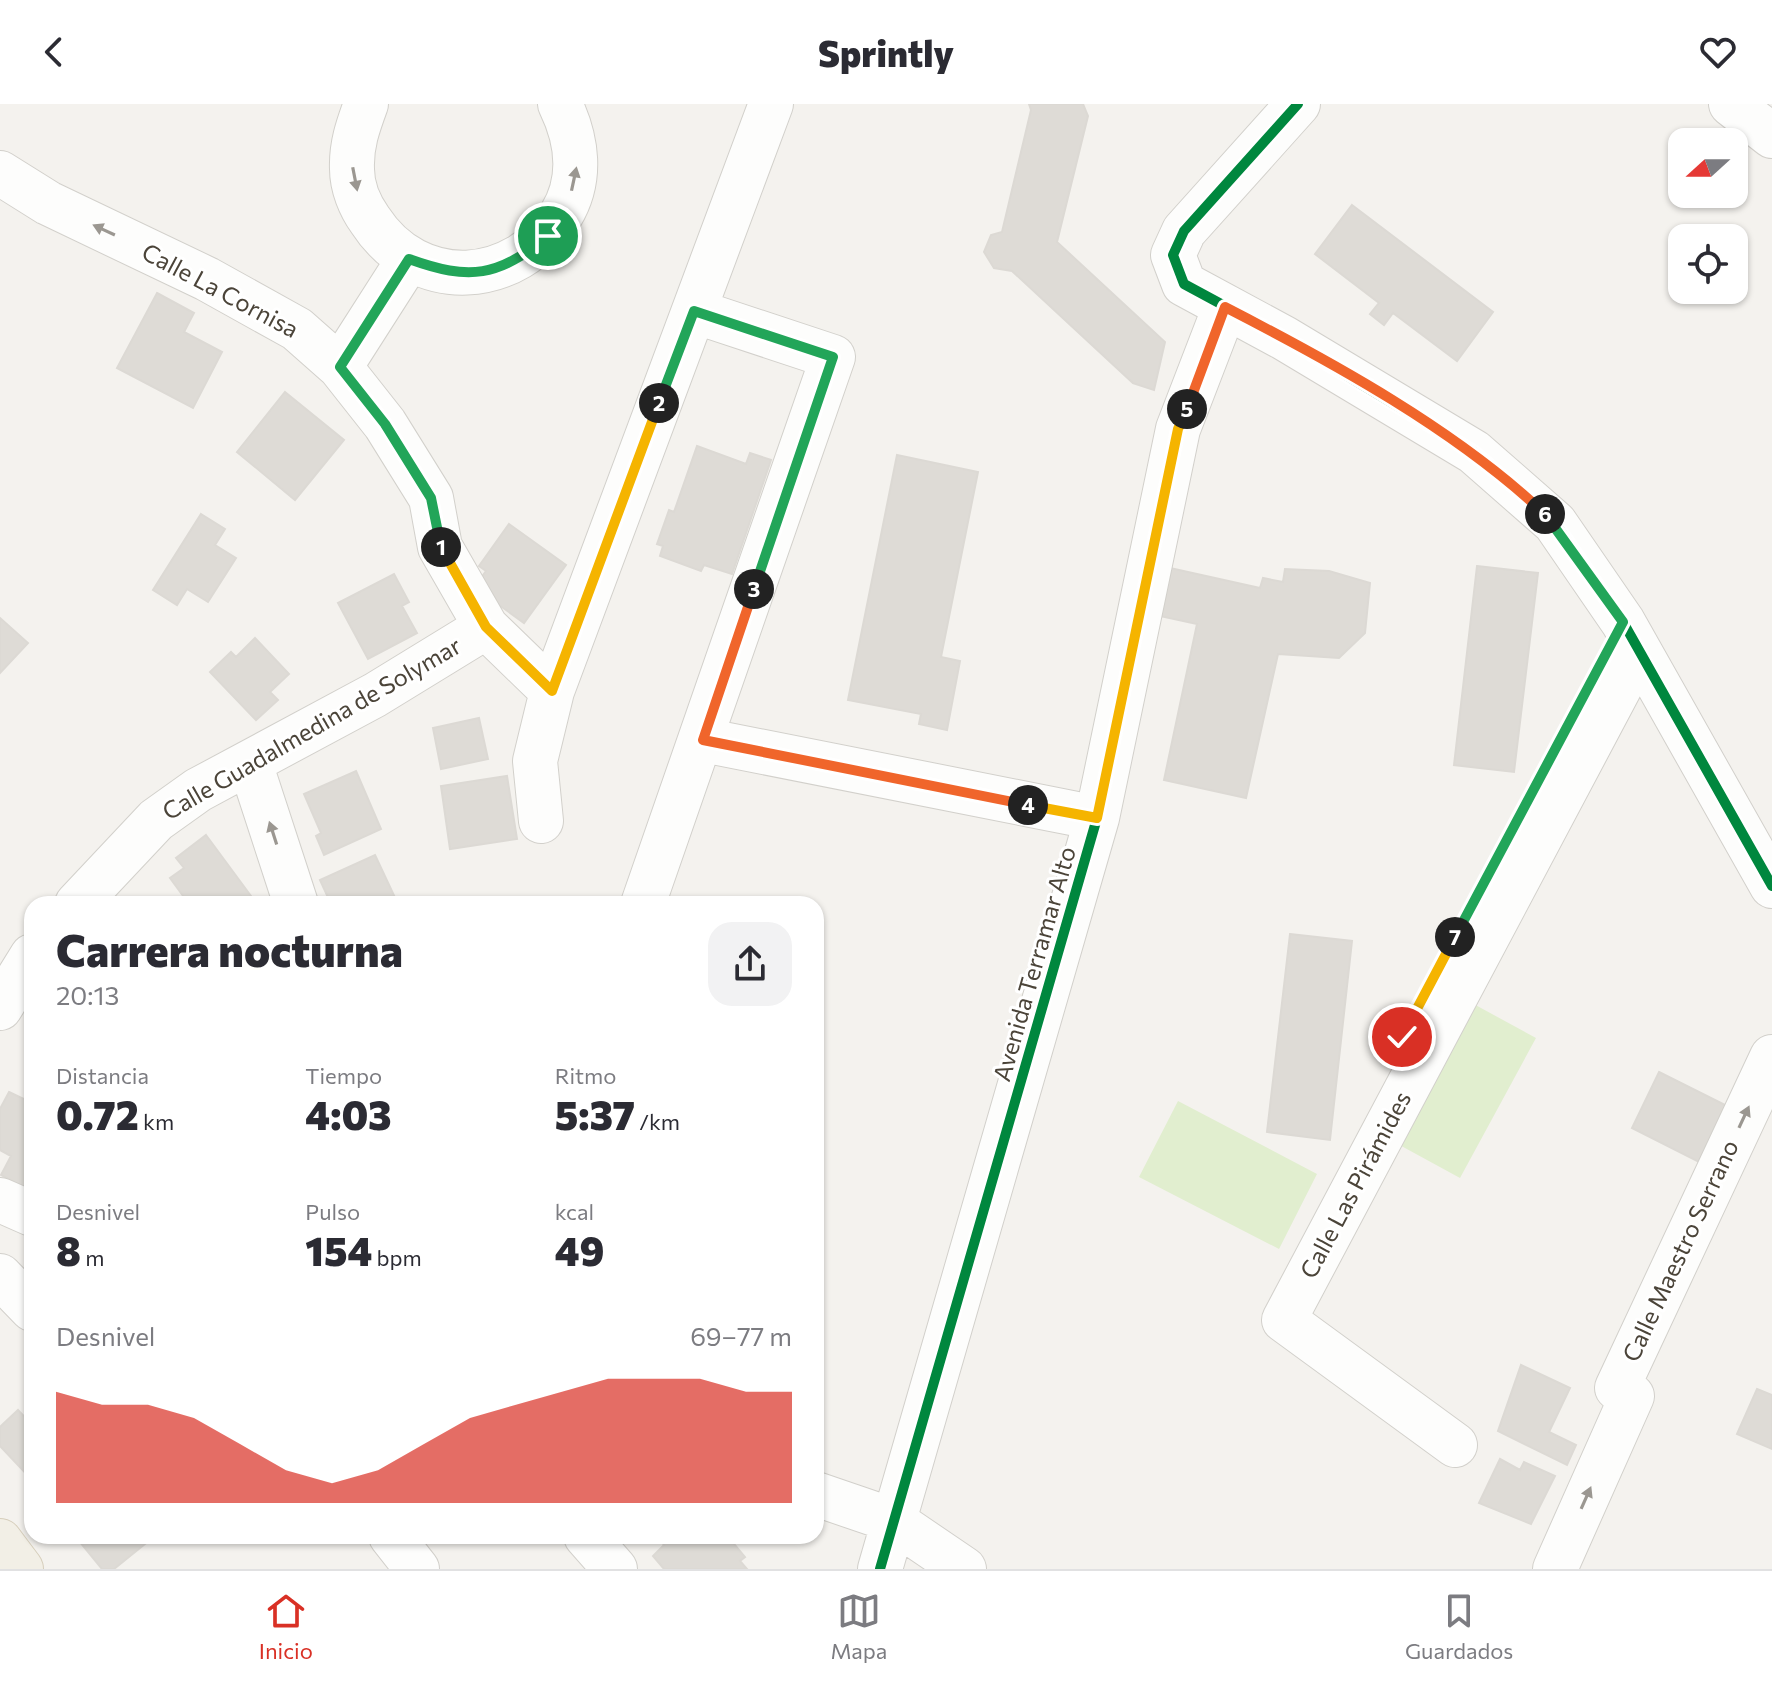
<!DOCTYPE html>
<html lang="es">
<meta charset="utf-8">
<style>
:root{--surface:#fff;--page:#f2f2f3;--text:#2b2b33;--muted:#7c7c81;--line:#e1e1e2;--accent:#d93025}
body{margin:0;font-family:Commissioner,sans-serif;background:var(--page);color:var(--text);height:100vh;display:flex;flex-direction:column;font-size:30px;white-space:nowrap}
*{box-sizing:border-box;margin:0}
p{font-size:26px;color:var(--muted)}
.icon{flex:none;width:44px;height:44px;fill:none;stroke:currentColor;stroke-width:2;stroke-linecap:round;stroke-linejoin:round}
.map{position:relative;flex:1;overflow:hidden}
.sheet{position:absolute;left:24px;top:792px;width:800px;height:648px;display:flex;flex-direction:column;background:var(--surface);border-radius:24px;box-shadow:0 2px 6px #0004}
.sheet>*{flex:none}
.needle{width:52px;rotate:249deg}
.tools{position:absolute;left:1668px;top:24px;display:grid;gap:16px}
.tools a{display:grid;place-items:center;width:80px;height:80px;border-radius:16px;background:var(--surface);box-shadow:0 2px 6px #0004;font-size:40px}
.pin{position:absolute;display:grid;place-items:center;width:68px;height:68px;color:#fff;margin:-34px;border:4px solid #fff;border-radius:50%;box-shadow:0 2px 8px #0007}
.km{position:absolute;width:40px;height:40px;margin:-20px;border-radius:50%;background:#222;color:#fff;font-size:22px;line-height:40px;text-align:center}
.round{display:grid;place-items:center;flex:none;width:84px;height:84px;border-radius:24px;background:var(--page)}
.summary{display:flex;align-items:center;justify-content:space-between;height:136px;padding:0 32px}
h1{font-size:44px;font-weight:800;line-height:60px}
.figures{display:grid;grid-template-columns:repeat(3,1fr);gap:12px;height:136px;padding:8px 32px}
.figures div{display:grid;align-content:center}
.figures b{font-size:40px;font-weight:800}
.figures small{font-size:22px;font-weight:400}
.figures p{font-size:22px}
.chart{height:224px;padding:16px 32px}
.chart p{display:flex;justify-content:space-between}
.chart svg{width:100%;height:144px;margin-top:8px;fill:var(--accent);opacity:.7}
header{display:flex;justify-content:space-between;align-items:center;height:104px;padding:0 32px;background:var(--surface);font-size:36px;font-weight:800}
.tabs{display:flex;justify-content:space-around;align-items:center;height:112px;border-top:2px solid var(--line);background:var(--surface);font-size:22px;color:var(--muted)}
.tabs a{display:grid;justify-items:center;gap:4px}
.tabs .selected{color:var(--accent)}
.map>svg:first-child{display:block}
.green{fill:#e1eecf}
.building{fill:#dedbd6;stroke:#dcd9d4;stroke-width:2}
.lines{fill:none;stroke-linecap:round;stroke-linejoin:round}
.minor-casing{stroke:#d2d0cb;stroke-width:46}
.major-casing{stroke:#d6cebb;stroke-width:46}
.minor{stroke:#fdfdfc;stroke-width:44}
.major{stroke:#f2efe6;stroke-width:44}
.cycleway-casing{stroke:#fff;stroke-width:15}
.cycleway{stroke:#00873e;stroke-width:10}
.oneway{fill:#9b9791}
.split-1-casing{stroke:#fff;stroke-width:16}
.split-2-casing{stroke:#fff;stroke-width:16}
.split-3-casing{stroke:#fff;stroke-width:16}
.split-4-casing{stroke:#fff;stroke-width:16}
.split-5-casing{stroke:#fff;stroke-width:16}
.split-6-casing{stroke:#fff;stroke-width:16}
.split-7-casing{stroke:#fff;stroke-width:16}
.split-8-casing{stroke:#fff;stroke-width:16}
.split-1{stroke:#22a559;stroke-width:10}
.split-2{stroke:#f5b400;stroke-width:10}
.split-3{stroke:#22a559;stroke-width:10}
.split-4{stroke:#f0652b;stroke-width:10}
.split-5{stroke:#f5b400;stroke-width:10}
.split-6{stroke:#f0652b;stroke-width:10}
.split-7{stroke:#22a559;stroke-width:10}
.split-8{stroke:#f5b400;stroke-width:10}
.labels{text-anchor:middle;stroke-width:6;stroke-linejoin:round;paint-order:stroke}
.street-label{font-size:24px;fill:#4b4439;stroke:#fff}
</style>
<header><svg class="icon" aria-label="back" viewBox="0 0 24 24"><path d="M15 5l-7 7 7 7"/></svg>Sprintly<svg class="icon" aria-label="heart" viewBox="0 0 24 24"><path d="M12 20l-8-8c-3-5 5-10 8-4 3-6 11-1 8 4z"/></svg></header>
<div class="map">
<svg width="1772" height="1465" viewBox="0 0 1772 1465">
<rect width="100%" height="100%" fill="#f4f2ee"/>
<path class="green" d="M1470,898L1536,934L1460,1074L1394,1038Z
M1178,997L1317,1070L1279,1145L1139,1073Z"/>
<path class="building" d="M1029,0H1083L1088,12L1057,138L1165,238L1154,286L1133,279L1012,167L994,164L984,148L991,131L1002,128L1031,6Z
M1352,101L1493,208L1457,257L1393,209L1384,221L1370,210L1379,199L1315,150Z
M157,189L194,209L184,228L222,248L193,304L117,264Z
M285,288L344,336L295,396L237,348Z
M697,342L746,360L750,349L771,356L732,470L704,461L701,467L660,452L663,442L657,440L669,406L674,408Z
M897,351L978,368L941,553L960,557L947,626L919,620L921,610L848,596Z
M201,410L225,425L215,441L236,454L208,498L187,485L177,501L153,486Z
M509,420L566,461L524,519L488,493L491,488L478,478L486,467L479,462Z
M1477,462L1538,469L1514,668L1454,661Z
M1170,464L1260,484L1263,474L1283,478L1285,465L1329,467L1370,479L1365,529L1339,554L1278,550L1246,694L1164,676L1197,520L1160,512Z
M394,470L409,498L402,502L417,529L368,555L338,499Z
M0,514L28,539L0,569Z
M255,534L289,570L270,588L278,596L256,616L210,568L231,548L236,553Z
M479,614L488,655L441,665L433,624Z
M356,667L381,725L324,751L316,732L321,729L304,690Z
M507,672L517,735L450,745L441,682Z
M206,731L251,792L241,800H189L170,774L184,764L176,754Z
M375,751L398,800H331L320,776Z
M1290,830L1352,837L1330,1036L1267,1028Z
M1659,968L1729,1003L1701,1059L1632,1024Z
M9,988L32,999L31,1087L1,1071L11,1052L0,1046V1005Z
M1521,1261L1570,1284L1549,1328L1576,1341L1567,1361L1498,1327Z
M1757,1285L1772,1291V1345L1737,1330Z
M18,1306L32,1321V1376L0,1342V1323Z
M1500,1355L1520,1366L1524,1358L1555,1372L1531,1420L1479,1399Z
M75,1432H146L150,1436L114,1465H102Z
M657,1432H734L738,1437L734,1440L745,1453L740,1457L747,1465H664L653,1452L664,1441Z"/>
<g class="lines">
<defs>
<path id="minor" d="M366,0C358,22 351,41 352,65C352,83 360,102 370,116C418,190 516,184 561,111C583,75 577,35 560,0
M1298,0L1184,127L1173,151L1184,180L1284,234L1474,348L1555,419L1623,518L1772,782
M1731,0L1772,32
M0,69L48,99L207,175L297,225L340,263L385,320L431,394L440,443L486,523L552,587
M340,263L409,155
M703,636L1097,714
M250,659L296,800
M541,717L535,657L552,587L771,0
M77,800L156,716L198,686L375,591L486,523
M643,800L833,253L694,207
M0,904L32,852
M0,1096L32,1110
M0,1172L32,1205
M1455,1341L1284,1216L1639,547
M816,1390L892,1416L964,1465
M391,1432L417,1465
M586,1432L615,1465
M880,1465L1097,714L1178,325L1225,203
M1555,1465L1632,1292L1617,1284L1772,953"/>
<path id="major" d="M0,1437L21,1465"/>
</defs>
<use href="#minor" class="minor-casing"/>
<use href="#major" class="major-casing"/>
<use href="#minor" class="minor"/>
<use href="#major" class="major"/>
<defs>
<path id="cycleway" d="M1298,0L1184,127L1173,151L1184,180L1284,234L1474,348L1555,419L1623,518L1772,782
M880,1465L1097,714L1178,325L1225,203"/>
</defs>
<use href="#cycleway" class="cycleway-casing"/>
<use href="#cycleway" class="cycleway"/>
</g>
<defs><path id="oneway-solid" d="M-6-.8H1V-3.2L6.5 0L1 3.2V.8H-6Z" transform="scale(2)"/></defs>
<g class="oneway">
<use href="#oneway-solid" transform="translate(355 75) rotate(79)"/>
<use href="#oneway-solid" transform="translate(574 75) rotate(-78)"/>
<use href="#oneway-solid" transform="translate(104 126) rotate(-155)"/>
<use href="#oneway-solid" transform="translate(273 729) rotate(-108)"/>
<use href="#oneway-solid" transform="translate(1744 1013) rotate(-65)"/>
<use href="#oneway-solid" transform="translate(1586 1394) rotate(-66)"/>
</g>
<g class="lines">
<defs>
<path id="split-1" d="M441,443L431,394L385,320L340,263L409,155C470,177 498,173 548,132"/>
<path id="split-2" d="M441,443L486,523L552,587L659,299"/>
<path id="split-3" d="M659,299L694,207L833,253L754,485"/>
<path id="split-4" d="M754,485L703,636L1028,701"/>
<path id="split-5" d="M1028,701L1097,714L1178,325L1187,305"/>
<path id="split-6" d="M1187,305L1225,203C1334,259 1456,326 1545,410"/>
<path id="split-7" d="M1455,833L1623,518L1545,410"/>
<path id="split-8" d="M1402,933L1455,833"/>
</defs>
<use href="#split-1" class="split-1-casing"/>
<use href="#split-2" class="split-2-casing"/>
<use href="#split-3" class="split-3-casing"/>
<use href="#split-4" class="split-4-casing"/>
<use href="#split-5" class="split-5-casing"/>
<use href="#split-6" class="split-6-casing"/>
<use href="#split-7" class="split-7-casing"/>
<use href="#split-8" class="split-8-casing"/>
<use href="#split-1" class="split-1"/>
<use href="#split-2" class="split-2"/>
<use href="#split-3" class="split-3"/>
<use href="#split-4" class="split-4"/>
<use href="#split-5" class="split-5"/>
<use href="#split-6" class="split-6"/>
<use href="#split-7" class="split-7"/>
<use href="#split-8" class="split-8"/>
</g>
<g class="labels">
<g class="street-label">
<text transform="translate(220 187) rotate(28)" y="8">Calle La Cornisa</text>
<text transform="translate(312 625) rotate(-30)" y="8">Calle Guadalmedina de Solymar</text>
<text transform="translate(1035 860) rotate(-74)" y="8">Avenida Terramar Alto</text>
<text transform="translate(1356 1081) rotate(-62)" y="8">Calle Las Pirámides</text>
<text transform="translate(1681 1147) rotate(-65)" y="8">Calle Maestro Serrano</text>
</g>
</g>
</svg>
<div class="tools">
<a><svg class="needle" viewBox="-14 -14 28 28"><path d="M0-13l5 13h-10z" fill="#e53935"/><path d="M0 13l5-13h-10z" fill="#7c7c81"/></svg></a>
<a><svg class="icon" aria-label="locate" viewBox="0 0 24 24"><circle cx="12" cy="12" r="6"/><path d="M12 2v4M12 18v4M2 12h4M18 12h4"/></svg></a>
</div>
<div class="pin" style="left:548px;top:132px;background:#1e9e55"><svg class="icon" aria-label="arrive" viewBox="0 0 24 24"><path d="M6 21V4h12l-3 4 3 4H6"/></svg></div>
<div class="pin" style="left:1402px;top:933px;background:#d93025"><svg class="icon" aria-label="check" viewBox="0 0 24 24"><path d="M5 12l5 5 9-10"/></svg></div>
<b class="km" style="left:441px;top:443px">1</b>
<b class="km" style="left:659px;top:299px">2</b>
<b class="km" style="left:754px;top:485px">3</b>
<b class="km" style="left:1028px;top:701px">4</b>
<b class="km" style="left:1187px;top:305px">5</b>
<b class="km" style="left:1545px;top:410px">6</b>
<b class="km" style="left:1455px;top:833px">7</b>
<section class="sheet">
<div class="summary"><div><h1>Carrera nocturna</h1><p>20:13</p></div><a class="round"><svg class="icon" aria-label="share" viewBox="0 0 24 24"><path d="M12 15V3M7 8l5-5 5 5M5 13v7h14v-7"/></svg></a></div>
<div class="figures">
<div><p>Distancia</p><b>0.72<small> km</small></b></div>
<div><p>Tiempo</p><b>4:03</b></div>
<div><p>Ritmo</p><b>5:37<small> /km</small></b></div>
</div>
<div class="figures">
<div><p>Desnivel</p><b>8<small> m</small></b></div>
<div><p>Pulso</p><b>154<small> bpm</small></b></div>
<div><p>kcal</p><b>49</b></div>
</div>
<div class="chart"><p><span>Desnivel</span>69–77 m</p>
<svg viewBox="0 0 160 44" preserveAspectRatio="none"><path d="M0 44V10L10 14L20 14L30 18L40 26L50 34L60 38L70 34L80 26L90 18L100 14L110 10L120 6L130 6L140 6L150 10L160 10V44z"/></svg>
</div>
</section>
</div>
<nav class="tabs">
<a class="selected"><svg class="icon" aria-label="home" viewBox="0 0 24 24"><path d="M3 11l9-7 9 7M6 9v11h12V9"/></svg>Inicio</a>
<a><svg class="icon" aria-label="map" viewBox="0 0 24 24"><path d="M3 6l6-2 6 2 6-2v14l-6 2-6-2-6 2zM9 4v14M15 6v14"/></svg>Mapa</a>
<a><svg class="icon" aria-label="saved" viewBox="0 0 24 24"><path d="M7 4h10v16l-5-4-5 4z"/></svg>Guardados</a>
</nav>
